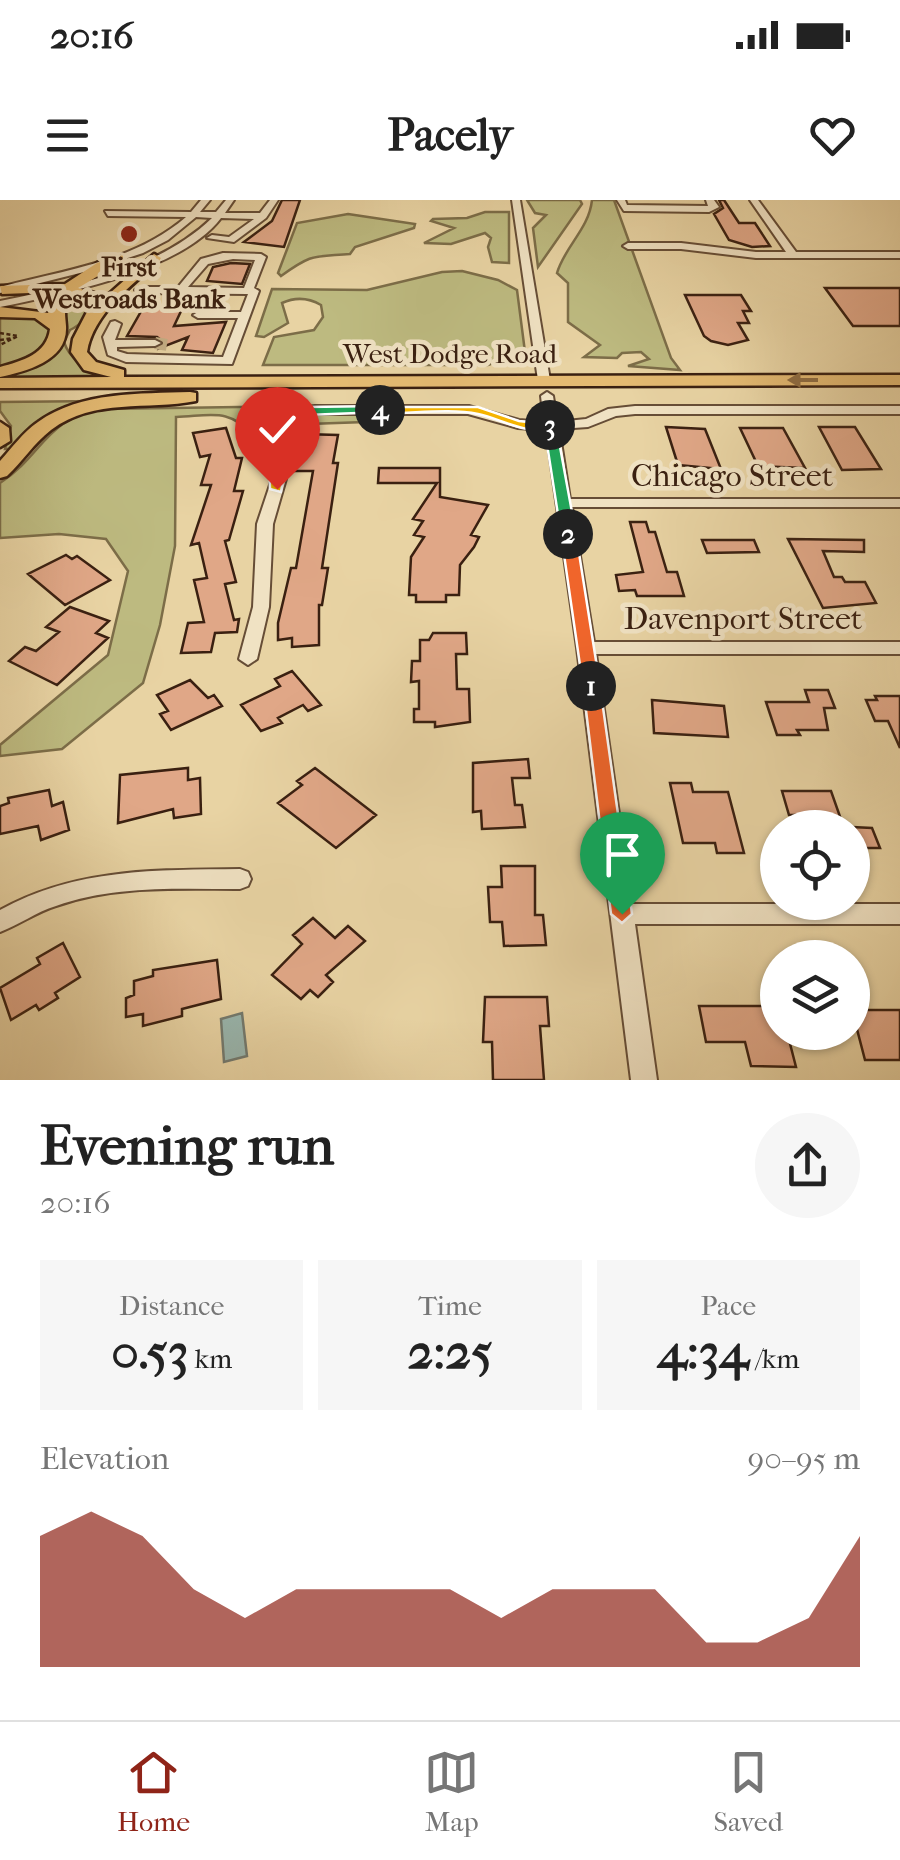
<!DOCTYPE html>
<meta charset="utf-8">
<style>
:root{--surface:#fff;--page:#f6f6f6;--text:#222;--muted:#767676;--line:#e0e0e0;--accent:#8f2418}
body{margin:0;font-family:"IM FELL French Canon",serif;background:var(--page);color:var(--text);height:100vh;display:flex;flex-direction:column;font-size:38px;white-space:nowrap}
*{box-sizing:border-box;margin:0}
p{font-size:32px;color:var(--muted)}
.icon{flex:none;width:55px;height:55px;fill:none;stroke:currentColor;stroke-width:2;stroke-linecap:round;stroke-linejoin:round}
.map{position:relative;height:880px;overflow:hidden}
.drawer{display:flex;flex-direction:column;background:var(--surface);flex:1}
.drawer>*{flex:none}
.fabs{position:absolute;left:760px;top:610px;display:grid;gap:20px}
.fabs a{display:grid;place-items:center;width:110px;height:110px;border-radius:50%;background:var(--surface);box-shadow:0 2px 8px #0004;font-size:50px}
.pin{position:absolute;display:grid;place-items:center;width:85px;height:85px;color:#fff;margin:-102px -42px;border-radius:50% 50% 50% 0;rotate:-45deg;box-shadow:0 0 10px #0007}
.pin .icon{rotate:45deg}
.km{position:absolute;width:50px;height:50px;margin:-25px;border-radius:50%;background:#222;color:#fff;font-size:28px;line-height:50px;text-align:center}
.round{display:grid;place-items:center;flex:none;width:105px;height:105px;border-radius:52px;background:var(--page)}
.headline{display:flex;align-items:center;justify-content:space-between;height:170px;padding:0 40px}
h1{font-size:55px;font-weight:800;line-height:75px}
.metrics{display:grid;grid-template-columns:repeat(3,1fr);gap:15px;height:170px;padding:10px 40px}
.metrics div{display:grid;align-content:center;border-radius:0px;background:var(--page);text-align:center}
.metrics b{font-size:50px;font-weight:800}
.metrics small{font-size:28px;font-weight:400}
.metrics p{font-size:28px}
.chart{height:280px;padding:20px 40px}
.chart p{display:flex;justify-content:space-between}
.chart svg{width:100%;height:180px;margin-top:10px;fill:var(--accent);opacity:.7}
.status{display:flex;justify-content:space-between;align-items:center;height:70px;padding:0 50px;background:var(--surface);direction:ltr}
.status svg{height:28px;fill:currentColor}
header{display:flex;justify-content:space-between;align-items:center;height:130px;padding:0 40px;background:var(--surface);font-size:45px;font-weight:800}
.tabs{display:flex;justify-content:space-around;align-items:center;height:140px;border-top:2px solid var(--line);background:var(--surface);font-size:28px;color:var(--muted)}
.tabs a{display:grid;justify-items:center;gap:5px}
.tabs .selected{color:var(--accent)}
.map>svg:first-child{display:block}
.green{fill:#bdba80;stroke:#7c6d48;stroke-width:2.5}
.water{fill:#99b6ae;stroke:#737a6f;stroke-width:2.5}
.building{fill:#e0a787;stroke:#3a2011;stroke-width:2.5}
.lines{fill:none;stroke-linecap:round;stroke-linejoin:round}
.minor-tunnel{stroke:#c5af86;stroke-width:12;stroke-dasharray:12 6;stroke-linecap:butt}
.minor-casing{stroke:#664d36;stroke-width:4}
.highway-casing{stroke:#3a2011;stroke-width:5}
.path{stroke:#3a2011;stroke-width:2.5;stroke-dasharray:4 2.5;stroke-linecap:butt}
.minor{fill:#f0e2c3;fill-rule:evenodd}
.highway{fill:#e4ba72;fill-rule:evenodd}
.oneway{fill:#8f6d42}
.split-1{fill:#f0652b;stroke:#fff;stroke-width:2.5}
.split-2{fill:#f0652b;stroke:#fff;stroke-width:2.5}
.split-3{fill:#22a559;stroke:#fff;stroke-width:2.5}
.split-4{fill:#f5b400;stroke:#fff;stroke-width:2.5}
.split-5{fill:#22a559;stroke:#fff;stroke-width:2.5}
.split-6{fill:#f5b400;stroke:#fff;stroke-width:2.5}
.poi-dot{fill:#8f2418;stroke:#f0e2c3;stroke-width:4}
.labels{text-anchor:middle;stroke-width:9;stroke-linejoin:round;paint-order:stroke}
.far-poi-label{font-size:28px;font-weight:bold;fill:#3a2011;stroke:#f0e2c3}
.far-street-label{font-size:28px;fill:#3a2011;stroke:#f0e2c3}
.street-label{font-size:32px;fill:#3a2011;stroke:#f0e2c3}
</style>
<div class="status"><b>20:16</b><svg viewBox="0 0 49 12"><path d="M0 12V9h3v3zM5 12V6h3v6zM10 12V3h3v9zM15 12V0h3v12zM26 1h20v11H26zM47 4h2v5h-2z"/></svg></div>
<header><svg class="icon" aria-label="menu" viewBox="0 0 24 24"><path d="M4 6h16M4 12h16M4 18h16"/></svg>Pacely<svg class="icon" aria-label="heart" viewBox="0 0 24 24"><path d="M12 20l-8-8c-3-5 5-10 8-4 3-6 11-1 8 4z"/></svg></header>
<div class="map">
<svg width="900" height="880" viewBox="0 0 900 880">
<rect width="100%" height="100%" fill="#e8d3a3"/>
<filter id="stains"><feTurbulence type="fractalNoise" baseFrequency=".002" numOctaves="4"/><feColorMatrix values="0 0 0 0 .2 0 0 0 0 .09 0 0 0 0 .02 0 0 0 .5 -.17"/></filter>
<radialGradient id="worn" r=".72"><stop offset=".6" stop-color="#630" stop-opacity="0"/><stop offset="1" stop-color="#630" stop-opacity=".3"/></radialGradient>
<path class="green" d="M527,0H580L582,4L538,67L533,28L546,15L535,13Z
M592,0H614L671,158L680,170L628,166L649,159L641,152L622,153L617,158L584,157L600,145L568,122V83L557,73C565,46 589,29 592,0Z
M485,12H509V63L492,62L488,47L491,38L485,33L451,44L424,43L454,28L431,21L433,19L467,18Z
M348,14L415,24L414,28L355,47L350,54C313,57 313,53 281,76L278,73L297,23Z
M462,71L498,80L517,90L525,152L488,165H263L274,137L314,130L323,117L321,105C309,98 295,97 282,103L288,123L264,137L256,136L272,89L367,90L442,72Z
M70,94L89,103C87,118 82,124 70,130L64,142C70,161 88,168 105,177L0,178V175L65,138L62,117Z
M0,114L37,117L50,126L52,134C40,154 22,161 0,167Z
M99,201C63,211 35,217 12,249H5L11,226L0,211V202Z
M366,205L365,222L308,224L285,236H253C230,207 210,216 176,217L175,346L160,425L143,483L62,549L0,556V545L108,455L128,371L106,339L59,334L0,338V283C44,254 45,218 103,209Z"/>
<path class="water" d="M242,813L247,856L224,862L221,819Z"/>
<path class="building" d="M282,0H300L284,47L244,42L272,21Z
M719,0H724L739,23H755L770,46L752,47L729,40L714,14L723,8Z
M231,63L250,64L242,84L207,81L213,67Z
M825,88H900V126H853Z
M685,95H741L751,111H743L749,123H738L748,140L728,145L711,141L704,136Z
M149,105L182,109L174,126L226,122L213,153L182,150L188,137L160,148L164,142L157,137L127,136L143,108Z
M666,227L705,229L721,269L678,265Z
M819,227H855L881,269L842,270Z
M226,228L236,258H242L234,291H243L229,340L225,341L236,382L225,384L234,420L239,419L237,432L215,433L211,452L181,453L188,423L204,422L194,380L207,378L199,343L191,345L211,285H201L210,255L200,257L193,233Z
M740,228H783L805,268L758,266Z
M302,234L338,235L333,263H338L322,368H328L322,405H319V445L292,447V438L278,440V423L291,368H296L313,271H294Z
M379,268H440V297L488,305L471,335L479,337L474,347L460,365L459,395H446V402H416V395H409L411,357L424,337L414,335L423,321L413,319L437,283H378Z
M630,322H646L649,332H655L667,372H677L684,396H637L635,390L619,391L616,375L643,372Z
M788,339L864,340V352L823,351L834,377H842L845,382H865L876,403L823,408Z
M702,340H754L759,352L707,353Z
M66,355L72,359L77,356L110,380L65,405L28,374Z
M70,407L109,421L96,433L108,438L57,485L9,461L25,447L36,451L59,432L46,427Z
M433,433H466L467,454H456L457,489H469L470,522L435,527V522H414V509H419V481L411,482L412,461H420V440H429Z
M292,471L321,505L308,511L303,505L278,518L282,523L261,531L241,505L280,486L275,479Z
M190,480L208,498L214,495L222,506L171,530L160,514L168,511L157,495Z
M805,490H828L835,508H824L828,530H797L800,535H777L766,502H809Z
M875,496H900V548L888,521H875L866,500H877Z
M652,500L724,506L728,537L654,533Z
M528,559L530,578H512L515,605H522L525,627L482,629L481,611L473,612V563Z
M188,568V580L200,578L201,614L174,618L173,609L118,623L120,575Z
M315,568L376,615L336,648L278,603L302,585L297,581Z
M670,583H691L693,592H728L744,653H717L715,643H683Z
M49,590L52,606L63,602L69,630L41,640L38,626L0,634V606L9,603L8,598Z
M782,591H831L844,628L799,626L795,615H789Z
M852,627L872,628L880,648H852Z
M501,666H535V715H543L546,745L504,746L502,722H490L488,687H502Z
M313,718L335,738L348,726L365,741L326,775L333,782L318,797L310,790L301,799L272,775L302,744L293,735Z
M63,743L80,777L55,793L58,798L39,810L36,805L11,820L0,788L40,764L37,758Z
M217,760L221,799L182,809V816L143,826V814L126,817V798L134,795V781L153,776V770Z
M762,795H778V832H787L796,867L751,866L745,842H706L699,806H765Z
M485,797H547L549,826H540L544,880H493L492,842H483Z
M852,810H900V860H865Z"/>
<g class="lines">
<path class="minor-tunnel" d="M155,143L168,145"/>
<defs>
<path id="minor" d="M201,0H210L200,12H216L226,0H234L225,13H260L270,0H278L266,18L234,42L207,38L212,35L229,37L254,19L221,18C181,71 63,94 0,107V101C72,86 157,71 212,18L196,17L168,40L143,53L88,71L0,93V87C64,70 134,62 186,17L108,16L105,11L191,12Z
M512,0H520L550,180L544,184L538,180Z
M617,0H625L627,5L708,6L706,0H714L719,7L709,12L624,11Z
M750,0H758L796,52H900V58H756L681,49H628L623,46L628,43H681L756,52H786Z
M223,53L261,54L266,57L254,88L259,91L232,164L126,162L108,155L103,137L111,122L115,121L121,124L115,140H155L161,143L155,146L117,147V151L127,154L223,157L238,118H198L193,115L198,112H241L248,94L140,93L135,90L140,87H178L201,59ZM233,59L255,60L244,88L188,87L208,64Z
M547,192L553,196L557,222L586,219L608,209L635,206H900V214H635L616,216L588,227L559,229L570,299H900V307H572L594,442H900V454H596L632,704H900V724H635L657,880H631L577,448L546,230L518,228L468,214H315L280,222L277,247L286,279L273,324L269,407L257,459L248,465L239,459L253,407L257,324L272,279L263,247L269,216L315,206H469L519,220L544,222L541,196Z
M240,669L248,672L251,679L248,686L240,689C179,689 114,685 56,706C36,712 19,725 0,732V710C75,668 157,670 240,669Z"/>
<path id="highway" d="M154,54L161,58L159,61C132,85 93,114 87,152L96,162L124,170V177L900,175V185L0,188V178L111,177L84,170L71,152L73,139L88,110L85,100L71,95C63,107 65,113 66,126C68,161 26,171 0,177V167C22,161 47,154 50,129L35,118L0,117V107L48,113L58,92L2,94L0,86L65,84L97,63L123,55V61L78,88L97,94L101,101Z
M190,192L196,193V201C147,211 95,197 51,230C34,243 22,262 7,276L0,278V261C12,248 23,232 38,222C81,191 140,194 190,192Z
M0,222L9,228L10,241L0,247Z"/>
</defs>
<use href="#minor" class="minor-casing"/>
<use href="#highway" class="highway-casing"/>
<path class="path" d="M0,133L18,136L0,145
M0,140L13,138"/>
<use href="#minor" class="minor"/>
<use href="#highway" class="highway"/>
</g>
<defs><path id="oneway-solid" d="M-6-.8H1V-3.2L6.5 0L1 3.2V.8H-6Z" transform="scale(2.5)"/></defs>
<use class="oneway" href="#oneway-solid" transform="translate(803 180) rotate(180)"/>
<path class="split-1" d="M591,480L600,486L632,714L622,723L611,714L583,486Z"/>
<path class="split-2" d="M568,330L576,334L600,486L591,492L583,486L561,334Z"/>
<path class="split-3" d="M550,222L556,225L576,334L568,338L561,334L544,225Z"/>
<path class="split-4" d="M376,207H478L519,221L556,225C531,239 503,219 478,214C448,208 411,214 380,213Z"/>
<path class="split-5" d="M380,206L384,212L306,215L280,221L277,247L280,256L273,260L267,256L264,247L270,216L306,207Z"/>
<path class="split-6" d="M269,253H278L285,268L281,292L270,289Z"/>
<circle class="poi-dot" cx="129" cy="34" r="10"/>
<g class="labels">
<g class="far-poi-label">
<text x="129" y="76">First<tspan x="129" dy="32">Westroads Bank</tspan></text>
</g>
<g class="far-street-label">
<text x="450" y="163">West Dodge Road</text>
</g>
<g class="street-label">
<text x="732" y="286">Chicago Street</text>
<text x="743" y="429">Davenport Street</text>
</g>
</g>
<rect width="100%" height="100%" filter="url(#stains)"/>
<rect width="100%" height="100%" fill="url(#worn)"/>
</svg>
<div class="fabs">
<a><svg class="icon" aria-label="locate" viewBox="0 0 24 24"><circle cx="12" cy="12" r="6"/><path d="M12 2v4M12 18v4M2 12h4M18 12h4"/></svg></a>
<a><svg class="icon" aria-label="layers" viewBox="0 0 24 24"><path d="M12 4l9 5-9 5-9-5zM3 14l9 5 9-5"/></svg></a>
</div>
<div class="pin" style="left:622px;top:714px;background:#1e9e55"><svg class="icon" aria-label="arrive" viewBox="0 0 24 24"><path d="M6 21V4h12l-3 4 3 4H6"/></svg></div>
<div class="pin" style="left:277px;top:289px;background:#d93025"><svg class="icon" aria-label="check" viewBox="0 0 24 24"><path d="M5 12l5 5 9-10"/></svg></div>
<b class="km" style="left:591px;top:486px">1</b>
<b class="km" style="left:568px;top:334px">2</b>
<b class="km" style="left:550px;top:225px">3</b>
<b class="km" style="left:380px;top:210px">4</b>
</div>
<section class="drawer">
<div class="headline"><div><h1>Evening run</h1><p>20:16</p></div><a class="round"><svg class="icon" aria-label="share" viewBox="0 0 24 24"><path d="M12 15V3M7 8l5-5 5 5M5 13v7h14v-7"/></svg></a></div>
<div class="metrics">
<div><p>Distance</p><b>0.53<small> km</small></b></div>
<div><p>Time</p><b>2:25</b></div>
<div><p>Pace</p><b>4:34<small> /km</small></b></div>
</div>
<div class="chart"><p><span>Elevation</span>90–95 m</p>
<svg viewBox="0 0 160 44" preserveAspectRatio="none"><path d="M0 44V12L10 6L20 12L30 25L40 32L50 25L60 25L70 25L80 25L90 32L100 25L110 25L120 25L130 38L140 38L150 32L160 12V44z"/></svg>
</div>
</section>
<nav class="tabs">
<a class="selected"><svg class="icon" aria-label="home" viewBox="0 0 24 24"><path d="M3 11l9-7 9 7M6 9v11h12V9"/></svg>Home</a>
<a><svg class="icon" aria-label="map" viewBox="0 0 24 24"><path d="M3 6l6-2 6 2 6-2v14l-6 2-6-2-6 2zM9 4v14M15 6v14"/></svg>Map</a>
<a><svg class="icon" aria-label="saved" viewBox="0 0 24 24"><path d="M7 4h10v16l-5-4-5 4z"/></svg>Saved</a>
</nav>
